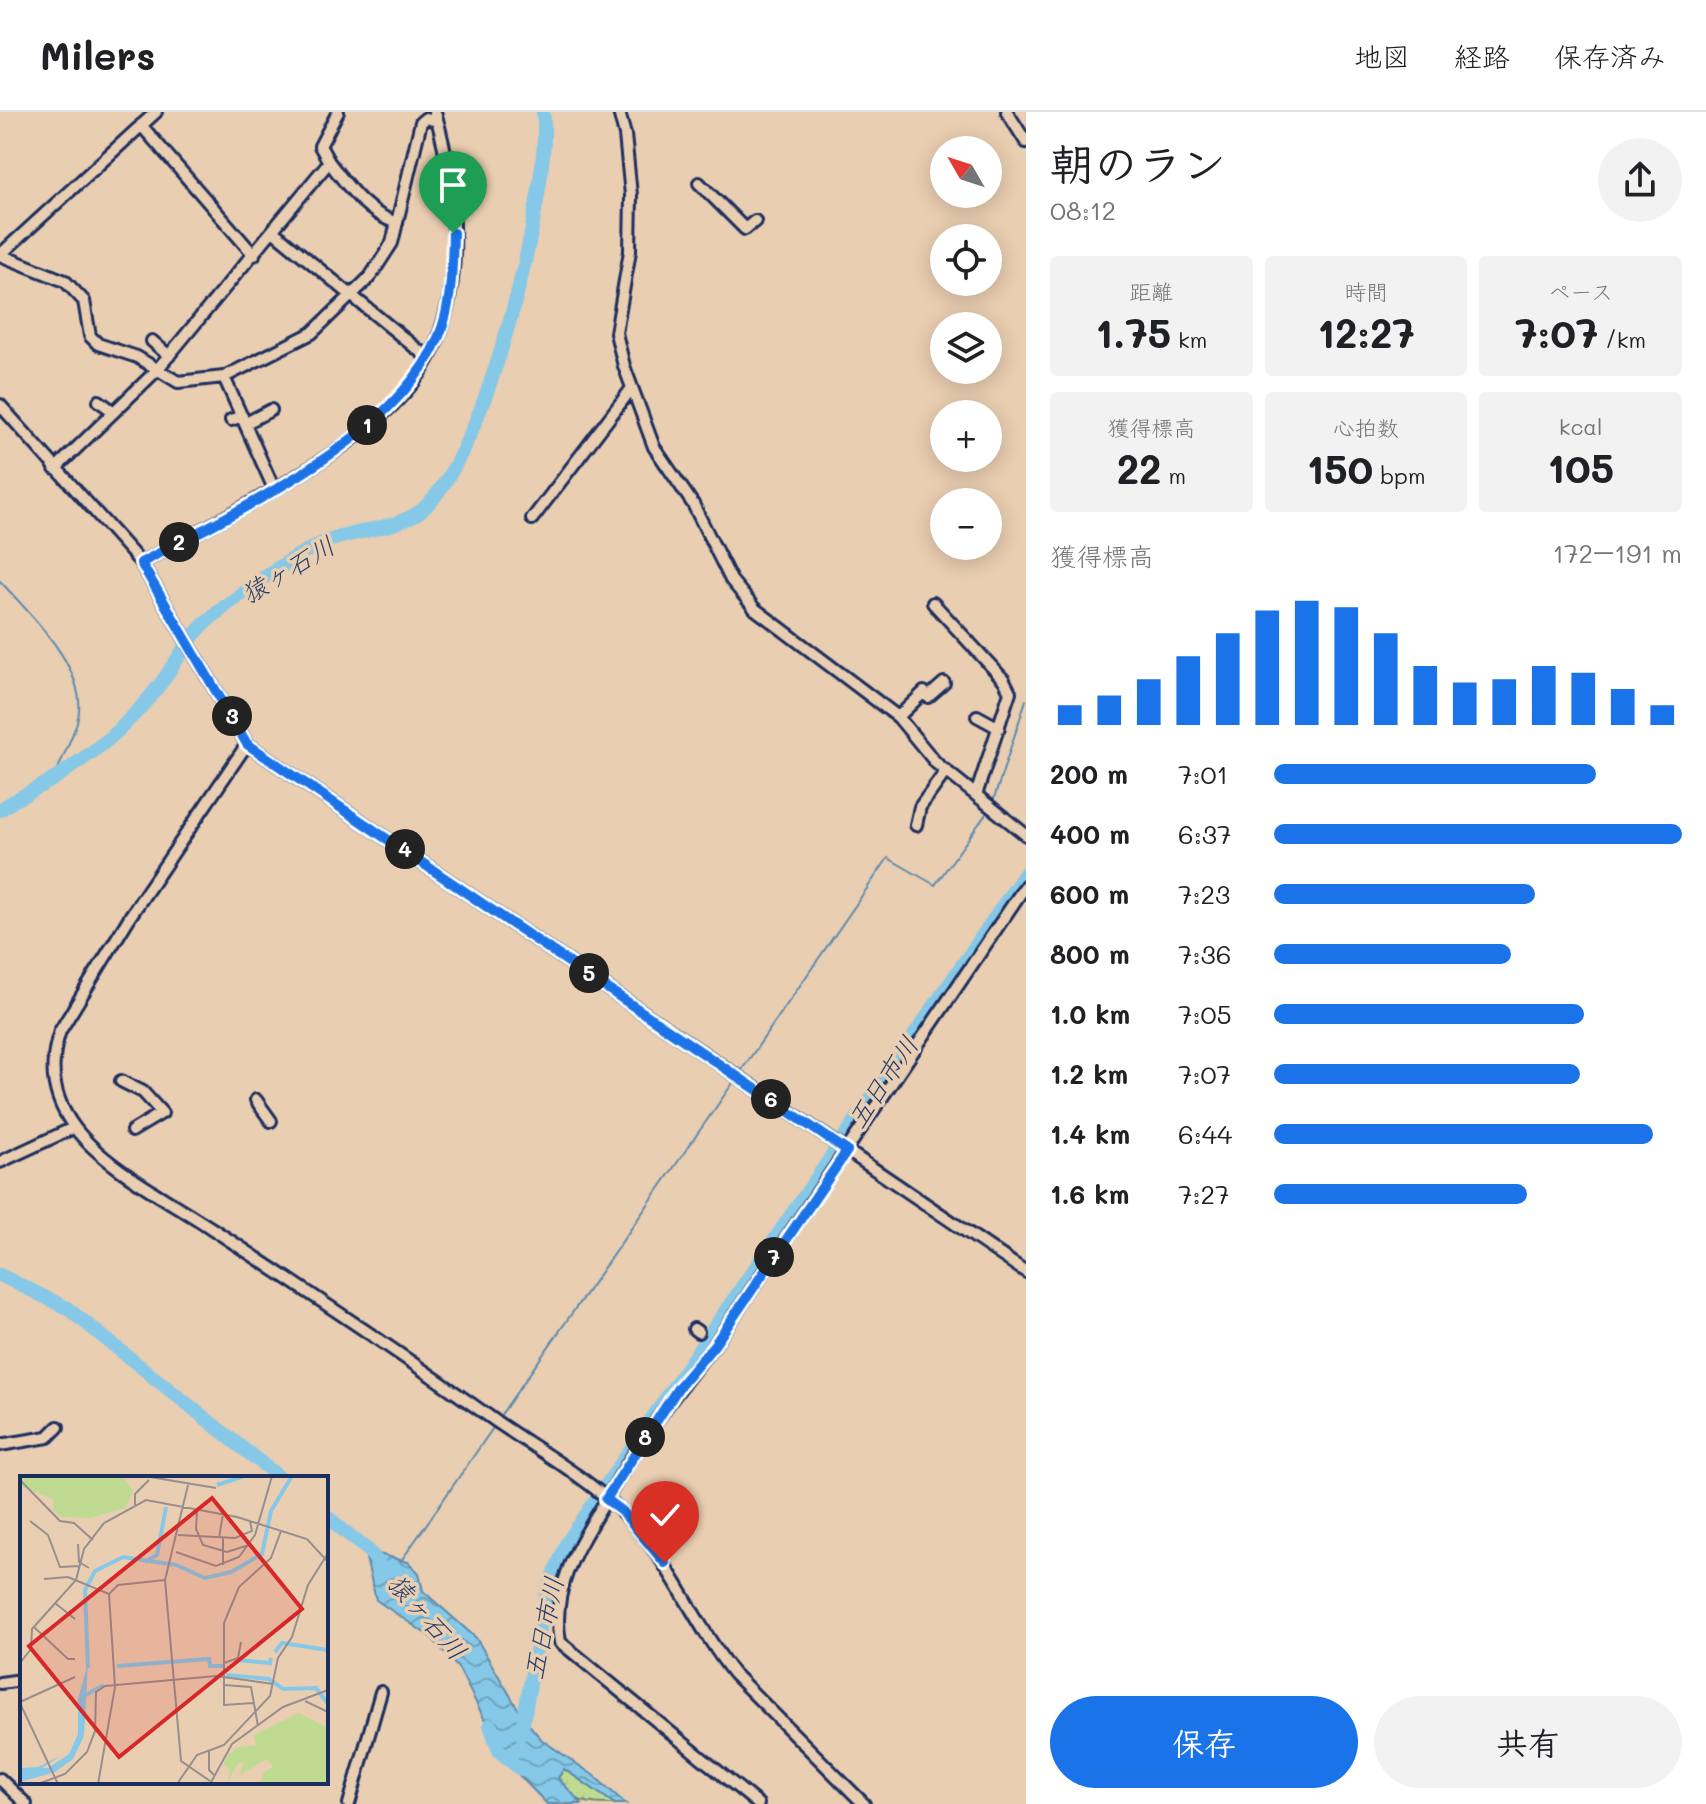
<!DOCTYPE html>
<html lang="ja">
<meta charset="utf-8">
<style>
:root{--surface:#fff;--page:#f2f2f2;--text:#202124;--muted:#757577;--line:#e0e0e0;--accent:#1a73e8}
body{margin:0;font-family:Mali,"Klee One",sans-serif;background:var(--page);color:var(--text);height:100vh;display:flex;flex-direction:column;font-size:30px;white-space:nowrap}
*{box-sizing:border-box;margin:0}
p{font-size:26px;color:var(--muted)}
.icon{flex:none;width:44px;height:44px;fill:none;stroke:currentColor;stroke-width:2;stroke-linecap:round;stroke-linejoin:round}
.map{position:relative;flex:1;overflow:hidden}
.side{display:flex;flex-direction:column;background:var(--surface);width:680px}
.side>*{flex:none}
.needle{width:52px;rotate:309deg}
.controls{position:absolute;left:930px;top:24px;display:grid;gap:16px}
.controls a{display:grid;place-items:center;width:72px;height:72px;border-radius:50%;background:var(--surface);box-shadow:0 4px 20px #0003;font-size:40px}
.pin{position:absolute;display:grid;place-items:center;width:68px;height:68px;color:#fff;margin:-82px -34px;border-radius:50% 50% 50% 0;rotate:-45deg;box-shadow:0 0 8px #0007}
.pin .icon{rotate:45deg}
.km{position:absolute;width:40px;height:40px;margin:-20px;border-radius:50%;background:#222;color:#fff;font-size:22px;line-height:40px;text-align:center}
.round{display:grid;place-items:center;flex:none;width:84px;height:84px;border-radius:42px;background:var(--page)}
.summary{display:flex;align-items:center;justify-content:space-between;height:136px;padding:0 24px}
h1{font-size:44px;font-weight:800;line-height:60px}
.stats{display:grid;grid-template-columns:repeat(3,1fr);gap:12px;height:136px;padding:8px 24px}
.stats div{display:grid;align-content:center;border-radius:8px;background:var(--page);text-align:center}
.stats b{font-size:40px;font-weight:800}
.stats small{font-size:22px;font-weight:400}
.stats p{font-size:22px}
.chart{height:224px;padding:16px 24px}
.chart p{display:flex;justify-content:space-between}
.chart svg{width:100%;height:144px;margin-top:8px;stroke:var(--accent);stroke-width:6}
.action{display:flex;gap:16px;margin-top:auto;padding:16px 24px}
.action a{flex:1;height:92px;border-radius:48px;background:var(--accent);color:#fff;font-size:32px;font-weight:800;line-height:92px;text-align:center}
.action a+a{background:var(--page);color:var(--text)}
ul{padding:0 24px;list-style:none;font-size:26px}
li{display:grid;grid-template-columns:128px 96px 1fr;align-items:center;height:60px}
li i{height:20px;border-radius:10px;background:var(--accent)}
header{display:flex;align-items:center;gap:48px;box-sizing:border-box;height:112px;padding:0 40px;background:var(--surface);border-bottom:2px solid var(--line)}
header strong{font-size:38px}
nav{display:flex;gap:44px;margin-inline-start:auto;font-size:28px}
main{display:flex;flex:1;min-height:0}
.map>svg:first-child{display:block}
.grass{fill:url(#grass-tufts);stroke:#6d8578;stroke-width:2}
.water{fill:url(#water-waves);stroke:#5b8bb0;stroke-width:2}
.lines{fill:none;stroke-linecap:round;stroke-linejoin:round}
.stream{stroke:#5b8bb0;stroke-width:2}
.river{stroke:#86c8e7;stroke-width:14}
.minor-casing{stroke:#1b2f5e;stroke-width:16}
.minor{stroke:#eaceb1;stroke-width:10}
.route-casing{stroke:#fff;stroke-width:16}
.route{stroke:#1a73e8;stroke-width:10}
.labels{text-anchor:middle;stroke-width:7;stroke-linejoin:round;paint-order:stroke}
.water-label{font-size:26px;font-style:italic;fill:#263e6c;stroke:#eaceb1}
.inset-river{fill:none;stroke:#86c8e7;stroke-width:4}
.inset-road{fill:none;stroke:#978e90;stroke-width:2}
.view{fill:#d62828;fill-opacity:0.15;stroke:#d62828;stroke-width:4}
.inset-edge{fill:none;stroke:#1b2f5e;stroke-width:4}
</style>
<header>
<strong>Milers</strong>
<nav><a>地図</a><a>経路</a><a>保存済み</a></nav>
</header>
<main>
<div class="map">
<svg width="1026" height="1692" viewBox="0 0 1026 1692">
<defs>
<pattern id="grass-tufts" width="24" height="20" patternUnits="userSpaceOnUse" patternTransform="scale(2)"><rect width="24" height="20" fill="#bfdb92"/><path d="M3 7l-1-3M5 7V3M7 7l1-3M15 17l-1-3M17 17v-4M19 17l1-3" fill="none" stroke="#a4bc80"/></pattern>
<pattern id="water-waves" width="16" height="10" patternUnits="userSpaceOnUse" patternTransform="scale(2)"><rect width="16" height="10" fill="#86c8e7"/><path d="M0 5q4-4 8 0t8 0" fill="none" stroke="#6da3be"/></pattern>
</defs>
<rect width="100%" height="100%" fill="#eaceb1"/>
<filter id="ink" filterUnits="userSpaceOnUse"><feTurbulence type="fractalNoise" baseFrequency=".0125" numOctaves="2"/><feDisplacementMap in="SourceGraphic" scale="16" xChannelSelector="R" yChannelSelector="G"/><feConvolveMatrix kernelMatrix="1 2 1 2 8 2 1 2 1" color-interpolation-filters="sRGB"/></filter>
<g filter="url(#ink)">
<path class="grass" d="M564,1657L615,1692C587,1692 572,1692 558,1666Z"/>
<path class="water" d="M364,1438L408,1450L419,1461L423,1479L476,1526L524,1607L542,1628L593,1663L626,1692H615L564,1657L558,1666L582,1692H547L516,1660L497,1632L459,1557L432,1526L376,1488Z"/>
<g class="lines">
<path class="stream" d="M0,469C30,502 92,560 77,610C71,629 61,648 54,667
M993,690L1026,588
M741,959L888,746L935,773L988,699
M498,1307L735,968
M401,1449L495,1313"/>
<path class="river" d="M0,698C16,686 35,678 52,668C72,655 93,640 111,625C129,609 150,586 164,567C179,545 191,522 212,505C242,480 288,446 323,431C353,418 387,419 416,402C482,363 554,73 543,0
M0,1163L67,1196L280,1366
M326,1404L369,1439L381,1455
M490,1613L499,1639L520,1657
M521,1622L546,1483L566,1432L1026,760"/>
<defs>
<path id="minor" d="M619,0L625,23L631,83L630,139L616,221L624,254L654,335L693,392L731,468L755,497L898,605L936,651L1026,723
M1007,0L1026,30
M141,13L254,143
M329,50C348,74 366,101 397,111
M699,71L745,117L755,109
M274,120L428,246
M0,143L65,169L84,189L90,224L98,232L137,245L178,270L224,265L312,221L370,165L392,131L421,10L426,6L437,9
M0,143L156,0
M152,229L169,244
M224,265L274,377
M99,289L114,300
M0,293L141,451L247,632L1026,1160
M231,308L242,304
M246,311L271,298
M55,357L156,259L329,50L320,34L338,0
M532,407L632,276
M141,451C219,408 373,334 421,260C468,187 458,80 435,0
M933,491L1004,568L1010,580L976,683
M977,604L999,616
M898,605L924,580L928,585L944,571
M247,632L131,803L60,919C48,954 52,986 75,1016C105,1056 169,1088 211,1116C307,1179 403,1243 497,1310C538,1338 584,1364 620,1398C670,1445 692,1510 734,1562L864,1692
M916,713L920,695L946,659
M121,969L143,980L162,1001L132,1019
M256,988L271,1009
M0,1050L71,1017L72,1013
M694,1217L698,1220
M0,1333L48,1325L58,1315
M0,1571L22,1568
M0,1667L26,1692
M349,1692L381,1580
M758,1692L560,1530C550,1475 579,1433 606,1388C638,1333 674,1281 715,1232L1026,773"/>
</defs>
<use href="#minor" class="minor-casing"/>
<use href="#minor" class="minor"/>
</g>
</g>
<g class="lines" filter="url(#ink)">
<defs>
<path id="route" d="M453,121C452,155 452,193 439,224C397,327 235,399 141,451L247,632L847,1039L715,1232L678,1276L606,1387L622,1399L665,1451"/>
</defs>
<use href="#route" class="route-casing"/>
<use href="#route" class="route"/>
</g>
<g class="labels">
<g class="water-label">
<text transform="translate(288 458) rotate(-31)" y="9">猿ヶ石川</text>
<text transform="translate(883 970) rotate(-56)" y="9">五日市川</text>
<text transform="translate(427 1505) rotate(49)" y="9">猿ヶ石川</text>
<text transform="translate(544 1516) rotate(-78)" y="9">五日市川</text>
</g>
</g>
<g transform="translate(20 1364)">
<rect width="308" height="308" fill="#eaceb1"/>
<path d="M0,0H102L113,15L105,32L70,42L41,41L33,34V23L0,10ZM279,237L308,252V308H240L244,296L253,291L247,283L220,299L223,286H219L208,305L210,293L203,289L208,279L218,271L236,269L234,259Z" fill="#bfdb92"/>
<path d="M68,187L64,260L53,283L35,296L0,306V292L18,291L40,280L22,292H28L49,278L58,258V223Z" fill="#86c8e7"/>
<path class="inset-river" d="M197,9L224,0M125,86L137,79L146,31M255,176L262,167L308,174M217,184L250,187L251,182M97,190L189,183L190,190H204M68,192L65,114L75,95L103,81L156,89L185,102L211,96L242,78L251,35L272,0M206,199L249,203L263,213L296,212L308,228M62,221L84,209"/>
<path class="inset-road" d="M124,0L196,12M0,4L40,45L54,47L73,64M168,9L145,104L161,285L190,305M115,30V18L129,4M177,34L176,53L183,69L207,76L229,69M10,45L28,59L40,91L60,90M158,59L215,62L232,55L230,45M199,62L203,38M58,68L59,86L69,92M156,76L196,90L219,81L235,59L252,0M203,89V62M24,103L48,101L89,118M35,127L55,143M14,151L48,183H55M0,187L11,173L12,153L56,104L64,73L84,47L126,24L217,41L287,63L308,86M204,187L218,182L221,166M204,209L231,211L238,250M285,225L308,236M0,226L55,201M0,227L38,308M233,227L204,229V147L219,111L251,82L261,55M189,274V294L194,299M18,308L45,298L67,276L75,255L76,216L85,210L196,200L253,208M78,308L95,211L89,118L98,109L145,104M157,308L177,279L204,269L250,220L258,182L272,161L288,109L308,77M190,308L212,268L263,231L308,214"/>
<path class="view" d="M192,22L282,133L99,281L9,170Z"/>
<rect width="308" height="308" class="inset-edge"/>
</g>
</svg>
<div class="controls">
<a><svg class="needle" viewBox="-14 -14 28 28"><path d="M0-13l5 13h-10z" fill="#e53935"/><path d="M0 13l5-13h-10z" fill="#757577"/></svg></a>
<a><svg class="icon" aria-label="locate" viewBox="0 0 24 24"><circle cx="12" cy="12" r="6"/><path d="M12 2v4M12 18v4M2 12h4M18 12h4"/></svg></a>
<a><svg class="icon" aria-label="layers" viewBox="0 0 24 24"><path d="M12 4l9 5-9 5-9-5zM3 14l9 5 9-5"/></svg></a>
<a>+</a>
<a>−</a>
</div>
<div class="pin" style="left:453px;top:121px;background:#1e9e55"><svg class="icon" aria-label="arrive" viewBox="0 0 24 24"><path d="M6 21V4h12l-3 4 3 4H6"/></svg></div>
<div class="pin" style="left:665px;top:1451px;background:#d93025"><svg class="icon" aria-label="check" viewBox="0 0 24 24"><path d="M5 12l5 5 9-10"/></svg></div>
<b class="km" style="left:367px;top:313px">1</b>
<b class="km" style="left:179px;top:430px">2</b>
<b class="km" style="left:232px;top:604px">3</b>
<b class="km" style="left:405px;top:737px">4</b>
<b class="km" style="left:589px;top:861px">5</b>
<b class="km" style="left:771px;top:987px">6</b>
<b class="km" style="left:774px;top:1145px">7</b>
<b class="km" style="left:645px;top:1325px">8</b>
</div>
<section class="side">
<div class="summary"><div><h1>朝のラン</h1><p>08:12</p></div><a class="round"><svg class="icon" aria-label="share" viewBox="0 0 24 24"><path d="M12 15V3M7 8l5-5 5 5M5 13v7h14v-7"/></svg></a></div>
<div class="stats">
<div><p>距離</p><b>1.75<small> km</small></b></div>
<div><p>時間</p><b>12:27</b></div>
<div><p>ペース</p><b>7:07<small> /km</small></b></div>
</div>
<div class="stats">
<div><p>獲得標高</p><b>22<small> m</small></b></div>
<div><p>心拍数</p><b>150<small> bpm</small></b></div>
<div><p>kcal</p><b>105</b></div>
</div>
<div class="chart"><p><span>獲得標高</span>172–191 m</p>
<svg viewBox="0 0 160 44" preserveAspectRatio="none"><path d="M5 44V38M15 44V35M25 44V30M35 44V23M45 44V16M55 44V9M65 44V6M75 44V8M85 44V16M95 44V26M105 44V31M115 44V30M125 44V26M135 44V28M145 44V33M155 44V38"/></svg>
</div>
<ul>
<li><b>200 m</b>7:01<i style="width:79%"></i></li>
<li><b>400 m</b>6:37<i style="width:100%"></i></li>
<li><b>600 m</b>7:23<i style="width:64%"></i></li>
<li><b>800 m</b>7:36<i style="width:58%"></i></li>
<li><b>1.0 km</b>7:05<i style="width:76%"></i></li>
<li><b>1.2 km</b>7:07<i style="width:75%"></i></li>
<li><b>1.4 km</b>6:44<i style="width:93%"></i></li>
<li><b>1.6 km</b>7:27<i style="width:62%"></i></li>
</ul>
<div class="action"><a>保存</a><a>共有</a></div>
</section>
</main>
